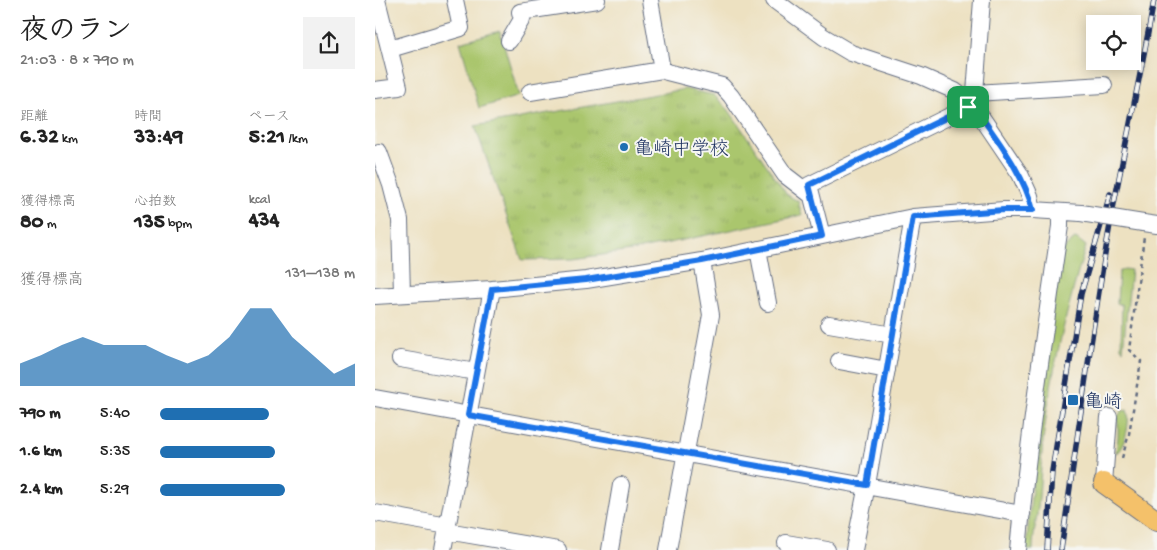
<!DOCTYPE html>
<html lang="ja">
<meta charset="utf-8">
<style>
:root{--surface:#fff;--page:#f2f2f2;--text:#222;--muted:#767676;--accent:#1f6fb2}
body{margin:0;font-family:"Gochi Hand","Klee One",sans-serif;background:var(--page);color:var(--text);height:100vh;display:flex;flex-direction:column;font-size:19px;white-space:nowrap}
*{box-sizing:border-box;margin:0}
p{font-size:16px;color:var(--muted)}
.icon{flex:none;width:28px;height:28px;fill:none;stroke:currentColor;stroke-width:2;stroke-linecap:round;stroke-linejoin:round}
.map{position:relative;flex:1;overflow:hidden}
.drawer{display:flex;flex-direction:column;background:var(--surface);width:375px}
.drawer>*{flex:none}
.tools{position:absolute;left:711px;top:15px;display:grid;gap:10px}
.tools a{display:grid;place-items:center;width:55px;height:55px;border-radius:0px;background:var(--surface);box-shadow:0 2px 12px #0003;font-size:25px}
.pin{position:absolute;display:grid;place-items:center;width:42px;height:42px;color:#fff;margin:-21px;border-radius:10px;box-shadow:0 2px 8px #0006}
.round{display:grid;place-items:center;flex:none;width:52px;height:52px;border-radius:0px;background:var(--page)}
.overview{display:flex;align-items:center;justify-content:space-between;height:85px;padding:0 20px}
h1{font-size:28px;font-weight:700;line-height:38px}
.stats{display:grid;grid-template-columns:repeat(3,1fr);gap:8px;height:85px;padding:5px 20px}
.stats div{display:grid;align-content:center}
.stats b{font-size:21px;font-weight:700}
.stats small{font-size:14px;font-weight:400}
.stats p{font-size:14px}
.chart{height:140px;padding:10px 20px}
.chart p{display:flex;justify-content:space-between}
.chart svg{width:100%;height:90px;margin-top:5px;fill:var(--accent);opacity:.7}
ul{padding:0 20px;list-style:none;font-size:16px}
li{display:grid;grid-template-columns:80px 60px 1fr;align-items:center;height:38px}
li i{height:12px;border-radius:6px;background:var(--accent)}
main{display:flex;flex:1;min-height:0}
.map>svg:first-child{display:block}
.grass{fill:#aac66d;stroke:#627a66}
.park{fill:url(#park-tufts);stroke:#627a66}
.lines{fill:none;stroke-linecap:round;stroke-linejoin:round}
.minor-casing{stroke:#646d81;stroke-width:18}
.major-casing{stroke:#646d81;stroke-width:22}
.path{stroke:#646d81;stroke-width:2.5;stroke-dasharray:4 4;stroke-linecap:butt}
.minor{stroke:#fff;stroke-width:16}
.major{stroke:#f4c16a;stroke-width:20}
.rail-casing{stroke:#1b2f5e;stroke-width:5.5}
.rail{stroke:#f6f6f2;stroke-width:4;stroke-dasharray:11;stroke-linecap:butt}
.minor-bridge-casing{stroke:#646d81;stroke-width:18;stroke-linecap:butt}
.minor-bridge{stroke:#fff;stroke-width:16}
.route-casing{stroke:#fff;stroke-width:10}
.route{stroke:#1a73e8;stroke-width:6}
.poi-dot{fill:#1f6fb2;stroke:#f6f6f2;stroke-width:2}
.labels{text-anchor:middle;stroke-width:4;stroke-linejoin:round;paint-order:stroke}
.poi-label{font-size:19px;fill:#1b2f5e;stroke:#f6f6f2;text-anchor:start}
</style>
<main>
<section class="drawer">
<div class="overview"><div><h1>夜のラン</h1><p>21:03 · 8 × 790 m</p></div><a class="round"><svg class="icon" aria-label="share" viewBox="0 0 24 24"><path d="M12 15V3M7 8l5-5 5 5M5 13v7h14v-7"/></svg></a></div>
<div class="stats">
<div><p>距離</p><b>6.32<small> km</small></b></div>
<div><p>時間</p><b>33:49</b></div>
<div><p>ペース</p><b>5:21<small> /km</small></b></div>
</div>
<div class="stats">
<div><p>獲得標高</p><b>80<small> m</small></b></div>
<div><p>心拍数</p><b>135<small> bpm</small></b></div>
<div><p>kcal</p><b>434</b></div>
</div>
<div class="chart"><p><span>獲得標高</span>131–138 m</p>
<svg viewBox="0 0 160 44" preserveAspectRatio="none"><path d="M0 44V33L10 29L20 24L30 20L40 24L50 24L60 24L70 29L80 33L90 29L100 20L110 6L120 6L130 20L140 29L150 38L160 33V44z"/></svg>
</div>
<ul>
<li><b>790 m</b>5:40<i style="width:56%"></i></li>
<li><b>1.6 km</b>5:35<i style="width:59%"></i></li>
<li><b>2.4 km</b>5:29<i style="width:64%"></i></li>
</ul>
</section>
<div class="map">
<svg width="782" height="550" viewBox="0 0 782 550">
<defs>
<pattern id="park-tufts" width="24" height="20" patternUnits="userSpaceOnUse" patternTransform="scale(1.25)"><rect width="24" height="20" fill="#aac66d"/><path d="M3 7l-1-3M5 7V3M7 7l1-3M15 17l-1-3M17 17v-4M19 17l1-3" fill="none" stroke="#92aa61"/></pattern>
</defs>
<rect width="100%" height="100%" fill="#f6f6f2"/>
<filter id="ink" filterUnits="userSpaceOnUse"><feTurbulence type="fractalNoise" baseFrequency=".02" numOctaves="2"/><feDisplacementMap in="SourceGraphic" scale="10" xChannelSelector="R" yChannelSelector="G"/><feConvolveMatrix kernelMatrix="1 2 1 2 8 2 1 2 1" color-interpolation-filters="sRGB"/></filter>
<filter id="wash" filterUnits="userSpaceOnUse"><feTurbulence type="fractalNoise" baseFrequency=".0096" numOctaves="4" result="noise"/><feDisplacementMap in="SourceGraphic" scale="20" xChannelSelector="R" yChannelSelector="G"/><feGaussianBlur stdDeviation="1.12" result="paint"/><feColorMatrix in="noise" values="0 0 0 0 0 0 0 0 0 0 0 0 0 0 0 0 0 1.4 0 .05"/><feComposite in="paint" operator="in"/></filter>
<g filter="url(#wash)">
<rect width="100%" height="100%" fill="#ede1c1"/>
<path class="grass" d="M125,31L144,96L104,108L85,42Z
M701,238L711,246C692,307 677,369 669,432C666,454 666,475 664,497C663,515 658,532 658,550H651L669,360L688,249Z
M749,269L756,270L748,350L746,348L747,305L742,303L744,272Z
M752,410C756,420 750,448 741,453L743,437V416L747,411Z"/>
<path class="park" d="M310,89L339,95L353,109L412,195L423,201L427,215L256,251L198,259L147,260L100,126Z"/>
</g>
<g filter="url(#ink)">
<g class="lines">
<defs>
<path id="minor" d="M275,0L287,70L292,72L347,86L356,96L410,175L436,195
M399,0L449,37L476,53L546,76L580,91L599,106
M607,0L599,106L645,174L655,196L658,210
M134,41L147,19L145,12L222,0
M15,49L86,28L80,0
M0,90L24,87L2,0
M155,92L287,70
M600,93L729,85
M4,152L16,185L25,220L27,294
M768,223L782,225
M447,236L434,185L593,107L599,106
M383,249L393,303
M0,296L117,289L211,280L327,261L538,217L629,210H658L706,213
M454,324L518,335
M25,359L101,372
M464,361L512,370
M0,398L647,514
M729,483L734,417
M0,513L73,526
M72,531L183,550
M411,543L452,550
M68,550L117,289
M235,550L246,485
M293,550L336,315L327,261
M479,550L492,485L538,217
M643,550C653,442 669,334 685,226V212"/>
<path id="major" d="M729,483L782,521"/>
</defs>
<use href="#minor" class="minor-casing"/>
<use href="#major" class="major-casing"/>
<path class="path" d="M747,458L754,434L766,361L754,350L769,237"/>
<use href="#minor" class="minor"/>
<use href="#major" class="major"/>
<defs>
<path id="rail" d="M672,550L677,471L706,294L735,194
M686,550C701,447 715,344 732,242C746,161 765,81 779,0"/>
</defs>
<use href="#rail" class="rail-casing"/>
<use href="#rail" class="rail"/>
<defs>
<path id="minor-bridge" d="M706,213L768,223"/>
</defs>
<use href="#minor-bridge" class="minor-bridge-casing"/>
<use href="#minor-bridge" class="minor-bridge"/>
</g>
</g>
<g class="lines" filter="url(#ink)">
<defs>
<path id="route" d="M599,106C621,139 648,171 658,210H629L538,217L492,485L93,415L117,289L211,280L327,261L447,236L434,185L593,107Z"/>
</defs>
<use href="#route" class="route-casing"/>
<use href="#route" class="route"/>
</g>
<g class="poi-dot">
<circle cx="249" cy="147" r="5"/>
<rect x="692" y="394" width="12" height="12" rx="2.5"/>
</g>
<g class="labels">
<g class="poi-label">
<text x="259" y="154">亀崎中学校</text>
<text x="709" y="407">亀崎</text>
</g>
</g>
</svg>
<div class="tools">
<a><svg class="icon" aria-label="locate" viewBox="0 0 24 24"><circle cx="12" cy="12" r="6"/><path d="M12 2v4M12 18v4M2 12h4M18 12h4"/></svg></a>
</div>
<div class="pin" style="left:593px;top:107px;background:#1e9e55"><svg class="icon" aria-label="arrive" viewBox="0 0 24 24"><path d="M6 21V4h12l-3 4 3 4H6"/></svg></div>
</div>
</main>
